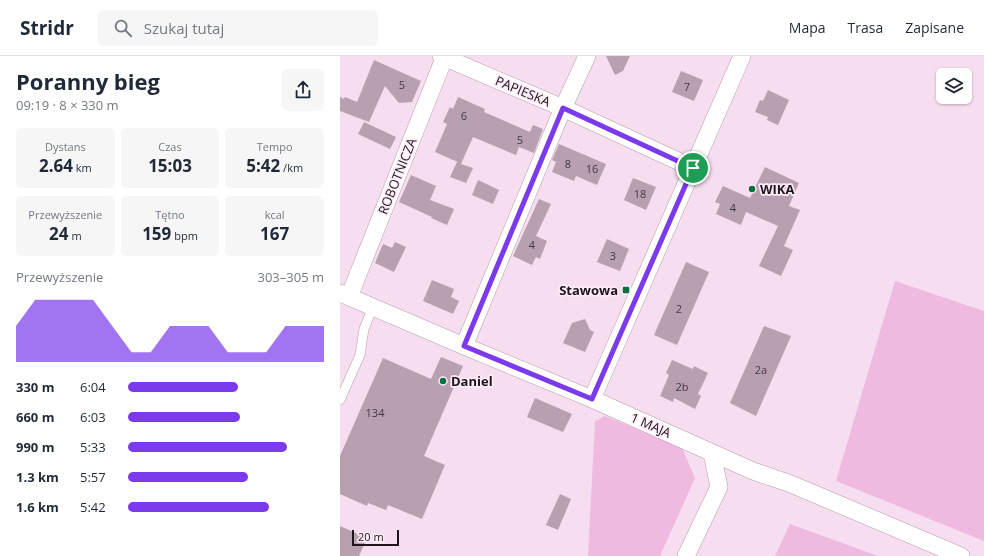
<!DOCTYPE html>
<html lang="pl">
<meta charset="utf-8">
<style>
:root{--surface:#fff;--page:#f6f6f7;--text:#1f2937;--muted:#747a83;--line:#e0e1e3;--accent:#7c3aed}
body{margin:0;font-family:"Open Sans",sans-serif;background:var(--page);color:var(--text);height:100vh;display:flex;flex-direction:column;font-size:15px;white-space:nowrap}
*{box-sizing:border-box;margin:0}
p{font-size:13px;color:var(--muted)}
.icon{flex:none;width:22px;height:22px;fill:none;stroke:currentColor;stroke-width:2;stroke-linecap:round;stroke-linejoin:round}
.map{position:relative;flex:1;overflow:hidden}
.drawer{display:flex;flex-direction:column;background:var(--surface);width:340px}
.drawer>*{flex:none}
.buttons{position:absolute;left:596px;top:12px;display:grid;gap:8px}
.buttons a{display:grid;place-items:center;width:36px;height:36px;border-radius:6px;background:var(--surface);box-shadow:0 1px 3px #0004;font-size:20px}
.scale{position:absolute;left:12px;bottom:10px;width:47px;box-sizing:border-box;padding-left:4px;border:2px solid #1e151c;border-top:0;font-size:11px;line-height:14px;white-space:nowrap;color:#1e151c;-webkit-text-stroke:3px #fdedf8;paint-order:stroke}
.pin{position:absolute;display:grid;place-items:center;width:34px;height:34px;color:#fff;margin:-17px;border:2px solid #fff;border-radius:50%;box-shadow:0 1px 4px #0007}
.round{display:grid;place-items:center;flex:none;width:42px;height:42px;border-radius:6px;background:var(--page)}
.headline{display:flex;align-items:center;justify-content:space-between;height:68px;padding:0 16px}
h1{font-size:22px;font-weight:700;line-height:30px}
.metrics{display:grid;grid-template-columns:repeat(3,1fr);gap:6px;height:68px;padding:4px 16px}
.metrics div{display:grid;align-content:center;border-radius:6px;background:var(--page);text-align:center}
.metrics b{font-size:17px;font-weight:700}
.metrics small{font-size:11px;font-weight:400}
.metrics p{font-size:11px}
.chart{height:112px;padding:8px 16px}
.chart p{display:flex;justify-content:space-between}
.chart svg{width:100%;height:72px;margin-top:4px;fill:var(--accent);opacity:.7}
ul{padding:0 16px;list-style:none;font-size:13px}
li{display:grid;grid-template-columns:64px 48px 1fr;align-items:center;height:30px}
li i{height:10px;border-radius:5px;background:var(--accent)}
header{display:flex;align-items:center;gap:24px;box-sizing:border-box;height:56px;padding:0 20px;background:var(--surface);border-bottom:1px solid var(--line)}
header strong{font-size:19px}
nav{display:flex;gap:22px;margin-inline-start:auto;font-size:14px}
.search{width:280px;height:36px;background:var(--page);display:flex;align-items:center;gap:10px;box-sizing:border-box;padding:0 14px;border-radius:6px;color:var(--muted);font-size:15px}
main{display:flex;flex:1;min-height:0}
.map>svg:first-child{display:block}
.green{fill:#efb9e0}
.building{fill:#b8a0b1}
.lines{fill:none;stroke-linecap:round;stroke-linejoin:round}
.lane-casing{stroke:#b49dad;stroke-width:10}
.street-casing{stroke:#b49dad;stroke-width:18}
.lane{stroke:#fff;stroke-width:9}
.street{stroke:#fff;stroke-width:17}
.route-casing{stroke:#fff;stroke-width:8}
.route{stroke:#7c3aed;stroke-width:5}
.poi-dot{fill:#0e6d41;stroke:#fdedf8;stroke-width:1.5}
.labels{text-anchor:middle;stroke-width:3.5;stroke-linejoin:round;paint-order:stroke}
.number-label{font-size:11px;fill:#443841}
.street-label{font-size:13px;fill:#1e151c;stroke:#fdedf8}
.poi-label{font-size:13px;font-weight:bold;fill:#1e151c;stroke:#fdedf8;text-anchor:start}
</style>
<header>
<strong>Stridr</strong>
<div class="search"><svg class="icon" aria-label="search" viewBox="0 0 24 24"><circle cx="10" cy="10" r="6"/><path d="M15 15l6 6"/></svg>Szukaj tutaj</div>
<nav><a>Mapa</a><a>Trasa</a><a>Zapisane</a></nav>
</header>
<main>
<section class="drawer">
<div class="headline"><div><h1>Poranny bieg</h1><p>09:19 · 8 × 330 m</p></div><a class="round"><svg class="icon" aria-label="share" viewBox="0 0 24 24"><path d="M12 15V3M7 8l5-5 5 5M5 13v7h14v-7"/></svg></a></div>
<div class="metrics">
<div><p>Dystans</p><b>2.64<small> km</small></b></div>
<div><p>Czas</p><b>15:03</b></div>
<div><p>Tempo</p><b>5:42<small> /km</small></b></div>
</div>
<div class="metrics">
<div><p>Przewyższenie</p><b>24<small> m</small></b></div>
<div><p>Tętno</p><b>159<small> bpm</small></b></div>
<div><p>kcal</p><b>167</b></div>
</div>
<div class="chart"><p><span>Przewyższenie</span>303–305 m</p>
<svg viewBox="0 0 160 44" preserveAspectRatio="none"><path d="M0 44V22L10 6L20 6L30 6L40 6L50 22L60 38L70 38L80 22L90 22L100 22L110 38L120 38L130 38L140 22L150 22L160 22V44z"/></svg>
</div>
<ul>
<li><b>330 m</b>6:04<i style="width:56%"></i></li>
<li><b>660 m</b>6:03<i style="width:57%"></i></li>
<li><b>990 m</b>5:33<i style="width:81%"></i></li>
<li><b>1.3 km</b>5:57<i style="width:61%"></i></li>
<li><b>1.6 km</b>5:42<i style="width:72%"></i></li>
</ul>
</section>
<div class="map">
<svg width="644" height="500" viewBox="0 0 644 500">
<rect width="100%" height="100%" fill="#f6ddef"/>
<path class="green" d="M555,225L644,255V485L496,425Z
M265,360L342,392L355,422L320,500H248L255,365Z
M450,468L538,500H435Z"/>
<path class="building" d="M266,0H290L283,15L275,19Z
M34,4L81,25L72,46L59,47L45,30L29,66L0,55V41L4,43L5,41L17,46Z
M341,15L363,24L354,45L332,36Z
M428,34L449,44L438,69L427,64L428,61L415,56L420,44L423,45Z
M118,41L145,53L144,56L190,76L193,69L203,73L194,97L179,91L176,99L133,81L121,108L133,112L126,127L110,121L117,106L120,107L95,96L107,68L103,66L110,51L113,53Z
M24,66L56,81L50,93L18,78Z
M219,88L266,108L257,129L236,120L234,125L212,116L216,106L212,104Z
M425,111L459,127L449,150L460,154L444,190L453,194L441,220L419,210L438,170L406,156L401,169L376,158L380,148L375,146L383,130L410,142Z
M71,119L96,130L90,144L114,153L107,169L91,162L92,161L59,146Z
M293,122L316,131L306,154L284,144Z
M138,124L159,134L153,148L132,139Z
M199,143L211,148L196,180L207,185L200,203L196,201L192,209L173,200Z
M267,183L289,193L280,215L257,206Z
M55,186L66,191L54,216L35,207L43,188L52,192Z
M346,206L369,216L337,289L314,279Z
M92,224L114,233L111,241L119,245L113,258L83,245Z
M245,263L250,274L254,276L245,296L223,287L232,267Z
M424,270L451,280L416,360L390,347Z
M101,301L123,310L84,400L105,409L82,463L48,449L46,454L28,447L27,450L0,438V400L43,302L91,323Z
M332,304L353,313L354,310L368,317L358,338L361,340L355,353L334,342L333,346L320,340L329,319L326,317Z
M195,342L232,358L223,376L187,361Z
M220,438L231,443L218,474L206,469Z
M0,470L27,482L19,500H0Z"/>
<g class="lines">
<defs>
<path id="lane" d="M0,344L20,299L24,273L33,251"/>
<path id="street" d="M101,0L223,52L353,112
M0,237L124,290L252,343L413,415L451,428L621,500
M9,241L105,0
M124,290L223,52L247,0
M252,343L402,0
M346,500L379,431L372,397"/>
</defs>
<use href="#lane" class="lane-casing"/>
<use href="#street" class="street-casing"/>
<use href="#lane" class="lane"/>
<use href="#street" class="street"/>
</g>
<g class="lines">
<defs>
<path id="route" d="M223,52L353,112L252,343L124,290Z"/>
</defs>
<use href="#route" class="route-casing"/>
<use href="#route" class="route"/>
</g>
<g class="poi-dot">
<circle cx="412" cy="133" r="4"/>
<rect x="282" y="230" width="8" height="8" rx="2"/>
<circle cx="103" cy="325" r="4"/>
</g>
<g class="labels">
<g class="number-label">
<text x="62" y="33">5</text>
<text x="347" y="35">7</text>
<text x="124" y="64">6</text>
<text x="180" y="88">5</text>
<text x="228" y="112">8</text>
<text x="252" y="117">16</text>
<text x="300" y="142">18</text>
<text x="393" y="156">4</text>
<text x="192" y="193">4</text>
<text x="273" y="204">3</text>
<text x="339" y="257">2</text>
<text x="421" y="318">2a</text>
<text x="342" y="335">2b</text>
<text x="35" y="361">134</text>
</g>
<g class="street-label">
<text transform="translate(183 35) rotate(23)" y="5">PAPIESKA</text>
<text transform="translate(57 120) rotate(-68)" y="5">ROBOTNICZA</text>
<text transform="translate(311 369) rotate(24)" y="5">1 MAJA</text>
</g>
<g class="poi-label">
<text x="420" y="138">WIKA</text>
<text x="278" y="239" text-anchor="end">Stawowa</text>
<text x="111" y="330">Daniel</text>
</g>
</g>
</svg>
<div class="buttons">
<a><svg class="icon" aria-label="layers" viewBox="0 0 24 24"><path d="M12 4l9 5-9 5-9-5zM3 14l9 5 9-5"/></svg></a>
</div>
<div class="scale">20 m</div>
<div class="pin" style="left:353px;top:112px;background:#1e9e55"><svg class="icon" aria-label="arrive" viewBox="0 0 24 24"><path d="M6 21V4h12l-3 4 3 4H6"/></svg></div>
</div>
</main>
